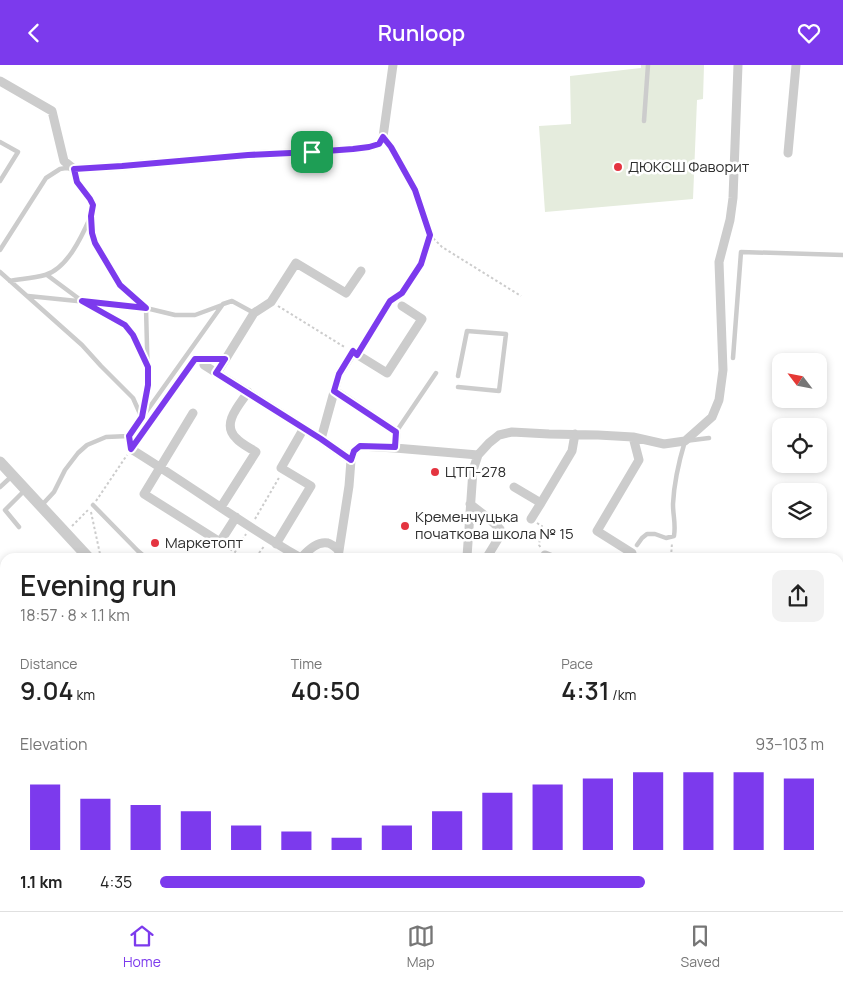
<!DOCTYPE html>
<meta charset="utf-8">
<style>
:root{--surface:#fff;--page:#f2f2f2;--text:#222;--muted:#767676;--line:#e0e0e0;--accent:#7c3aed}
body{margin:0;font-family:Manrope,sans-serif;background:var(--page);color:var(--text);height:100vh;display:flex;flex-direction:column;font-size:19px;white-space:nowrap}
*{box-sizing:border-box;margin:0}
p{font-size:16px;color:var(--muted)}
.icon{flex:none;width:28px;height:28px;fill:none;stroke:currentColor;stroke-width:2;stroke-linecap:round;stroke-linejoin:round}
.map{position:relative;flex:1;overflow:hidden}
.drawer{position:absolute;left:0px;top:488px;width:844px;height:359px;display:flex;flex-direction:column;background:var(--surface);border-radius:15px 15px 0 0;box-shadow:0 2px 8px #0003}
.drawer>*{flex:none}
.needle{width:32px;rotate:302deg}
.controls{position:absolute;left:772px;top:288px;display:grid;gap:10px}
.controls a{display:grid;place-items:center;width:55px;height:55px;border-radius:10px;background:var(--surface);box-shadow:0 2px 8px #0003;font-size:25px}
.pin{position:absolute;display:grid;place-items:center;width:42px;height:42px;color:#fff;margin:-21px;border-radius:10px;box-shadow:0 2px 8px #0006}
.round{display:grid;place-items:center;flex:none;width:52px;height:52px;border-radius:10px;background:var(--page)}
.headline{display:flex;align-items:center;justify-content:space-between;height:85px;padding:0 20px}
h1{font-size:28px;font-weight:600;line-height:38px}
.metrics{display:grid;grid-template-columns:repeat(3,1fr);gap:8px;height:85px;padding:5px 20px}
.metrics div{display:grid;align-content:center}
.metrics b{font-size:25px;font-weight:600}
.metrics small{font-size:14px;font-weight:400}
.metrics p{font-size:14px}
.chart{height:140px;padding:10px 20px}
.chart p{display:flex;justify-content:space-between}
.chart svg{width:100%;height:90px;margin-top:5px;stroke:var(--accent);stroke-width:6}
ul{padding:0 20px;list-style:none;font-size:16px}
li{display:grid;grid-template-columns:80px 60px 1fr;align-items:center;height:38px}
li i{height:12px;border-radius:6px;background:var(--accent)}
header{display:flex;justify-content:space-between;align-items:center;height:65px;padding:0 20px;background:var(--accent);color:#fff;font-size:22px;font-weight:600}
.tabs{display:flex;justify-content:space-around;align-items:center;height:70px;border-top:1px solid var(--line);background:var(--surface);font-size:14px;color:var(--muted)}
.tabs a{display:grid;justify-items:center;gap:2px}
.tabs .current{color:var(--accent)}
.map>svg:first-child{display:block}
.green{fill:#e5ecdd}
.water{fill:#cadfec}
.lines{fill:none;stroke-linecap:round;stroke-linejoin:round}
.path{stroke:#ccc;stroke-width:2;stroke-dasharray:2.5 2.5;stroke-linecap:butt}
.service{stroke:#ccc;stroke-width:4.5}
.minor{stroke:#ccc;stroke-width:9}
.tertiary{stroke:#ccc;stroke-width:11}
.route-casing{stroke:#fff;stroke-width:10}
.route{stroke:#7c3aed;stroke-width:6}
.poi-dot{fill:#e43440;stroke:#fff;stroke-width:2}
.labels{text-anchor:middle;stroke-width:5;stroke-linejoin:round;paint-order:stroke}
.poi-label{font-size:15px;fill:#2f2f2f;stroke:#fff;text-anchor:start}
</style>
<header><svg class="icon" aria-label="back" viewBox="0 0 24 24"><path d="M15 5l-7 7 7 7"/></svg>Runloop<svg class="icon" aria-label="heart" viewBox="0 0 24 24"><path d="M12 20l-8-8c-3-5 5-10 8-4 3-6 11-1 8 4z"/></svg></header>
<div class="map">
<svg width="843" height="846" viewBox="0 0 843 846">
<rect width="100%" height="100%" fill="#fff"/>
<path class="green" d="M641,0H704L703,34L697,35L693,134L545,147L539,61L571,59L570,11L641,3Z"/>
<path class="water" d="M843,758V846H752L756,841H839V762Z"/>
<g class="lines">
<path class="path" d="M389,79L415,125L430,170L442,182L521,231
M394,233L402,228L421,199L430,170
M278,241L346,283
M137,376L195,294H198
M96,436L127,390
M91,447L100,489L104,492
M255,454L280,411
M537,458L542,461L539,480L541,483
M72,461L88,445
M226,481L234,487
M232,492L246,469
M256,492L265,480
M671,492L672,478
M389,841L393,846
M425,841L429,846"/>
<path class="service" d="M644,56L648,0
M0,77L18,87L0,116
M0,185L46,113L60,104L66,103L74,104L77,117L90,134L93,140L91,151L92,167L95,178L120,220L146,243L148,320L142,352
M0,207L82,280L101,301L133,333L141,351
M47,210L82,236L125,260L133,271L147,300
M10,216C21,214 34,213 45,210C67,204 82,171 90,153
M28,231L146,243L175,250H195L222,240
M357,290L390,236
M733,293L741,187L843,190
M458,322L499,326L506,269L467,266L458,311
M396,367L436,308
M131,384L129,371L223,239L232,236L254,248
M0,422L12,411
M93,440L138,486L145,492
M41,441L54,427L65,405L78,388L87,380L106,372L129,371
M19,462L5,445L25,425
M637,480L642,473L647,469H655L666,473L674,471C676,458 673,452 673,439C674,417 679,396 685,376L709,373
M253,841L259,844
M462,841L467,846
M572,841L575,846
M223,846L229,841
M471,846L476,841"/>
<path class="minor" d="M0,16L52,46L64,96L74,104L122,101L248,90L313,87L353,84L369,82L379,79L383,72L393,0
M788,88L796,0
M204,300L321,374L351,395
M217,308L254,248L271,237L296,198L346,228L361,206
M335,326L396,367L395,383
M193,348L144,429L220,477L236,452
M321,374L339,309L353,287L387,308L422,254L402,241
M131,384C188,419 242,459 299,492
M514,422L541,438L572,386L575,369
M470,439L488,453L500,464L498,474L487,492
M221,442L256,387C250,383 241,379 236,373C221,359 239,340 248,327
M531,454L541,438
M276,479L311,421L281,403L304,363
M632,488L597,466L639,395L633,372
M545,490L550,492
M302,492C308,485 318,476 328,478C332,479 336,483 339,485
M338,492L349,421L351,395L354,386L360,381L395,383L478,390
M467,492L473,405L478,390L489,378L499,370L512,367L549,369L598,370L633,372L664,379L685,376L712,352L719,335L723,305L719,197L730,155L733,133L738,0
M0,511L5,510
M839,579H843
M0,588L5,603
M839,642L843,637
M839,655L843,660
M0,719L5,711
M839,726L843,722
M619,846L625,841"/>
<path class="tertiary" d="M0,397L88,492
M407,841L411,846"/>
</g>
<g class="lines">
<defs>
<path id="route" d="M383,72L391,82L415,125L430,170L421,199L402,228L390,236L357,290L353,286L339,309L334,326L396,367L395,382L360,381L354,386L351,395L321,374L216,308L225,294H195L131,384L129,371L142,352L148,320V302L133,270L125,260L82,236L146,243L120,220L95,178L92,168L91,151L93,140L90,134L77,117L74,104L122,101L248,90L312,87L353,84L369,82L379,79Z"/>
</defs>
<use href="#route" class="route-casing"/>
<use href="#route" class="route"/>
</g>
<g class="poi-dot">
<circle cx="618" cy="102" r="5"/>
<circle cx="435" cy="407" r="5"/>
<circle cx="405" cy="461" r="5"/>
<circle cx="155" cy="478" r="5"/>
</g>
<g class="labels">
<g class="poi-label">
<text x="628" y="107">ДЮКСШ Фаворит</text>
<text x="445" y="412">ЦТП-278</text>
<text x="415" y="457">Кременчуцька<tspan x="415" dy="17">початкова школа № 15</tspan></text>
<text x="165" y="483">Маркетопт</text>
</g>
</g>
</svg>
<div class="controls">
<a><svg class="needle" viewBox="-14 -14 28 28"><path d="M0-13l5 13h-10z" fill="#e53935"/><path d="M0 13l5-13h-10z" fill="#767676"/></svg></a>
<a><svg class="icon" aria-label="locate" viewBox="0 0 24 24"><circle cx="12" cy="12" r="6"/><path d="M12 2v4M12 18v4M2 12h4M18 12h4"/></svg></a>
<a><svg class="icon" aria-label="layers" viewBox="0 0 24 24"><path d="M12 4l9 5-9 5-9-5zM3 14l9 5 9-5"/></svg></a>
</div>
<div class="pin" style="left:312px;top:87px;background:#1e9e55"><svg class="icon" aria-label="arrive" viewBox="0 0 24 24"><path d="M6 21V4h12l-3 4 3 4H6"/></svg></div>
<section class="drawer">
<div class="headline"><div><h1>Evening run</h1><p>18:57 · 8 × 1.1 km</p></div><a class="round"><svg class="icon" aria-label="share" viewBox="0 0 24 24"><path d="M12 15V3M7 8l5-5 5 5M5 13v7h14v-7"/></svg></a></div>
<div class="metrics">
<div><p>Distance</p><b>9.04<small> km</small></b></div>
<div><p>Time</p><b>40:50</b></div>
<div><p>Pace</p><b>4:31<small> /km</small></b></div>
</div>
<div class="chart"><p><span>Elevation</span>93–103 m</p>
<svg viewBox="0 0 160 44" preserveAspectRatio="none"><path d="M5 44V12M15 44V19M25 44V22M35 44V25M45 44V32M55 44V35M65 44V38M75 44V32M85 44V25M95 44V16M105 44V12M115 44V9M125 44V6M135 44V6M145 44V6M155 44V9"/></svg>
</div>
<ul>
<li><b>1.1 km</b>4:35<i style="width:73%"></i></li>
</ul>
</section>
</div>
<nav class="tabs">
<a class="current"><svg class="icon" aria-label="home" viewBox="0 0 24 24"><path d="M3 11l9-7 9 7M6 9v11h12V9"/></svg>Home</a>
<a><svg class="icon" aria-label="map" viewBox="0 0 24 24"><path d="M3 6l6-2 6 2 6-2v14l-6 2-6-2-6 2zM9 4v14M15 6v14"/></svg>Map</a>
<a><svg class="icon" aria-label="saved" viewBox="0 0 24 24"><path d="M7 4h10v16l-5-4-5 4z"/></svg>Saved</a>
</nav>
